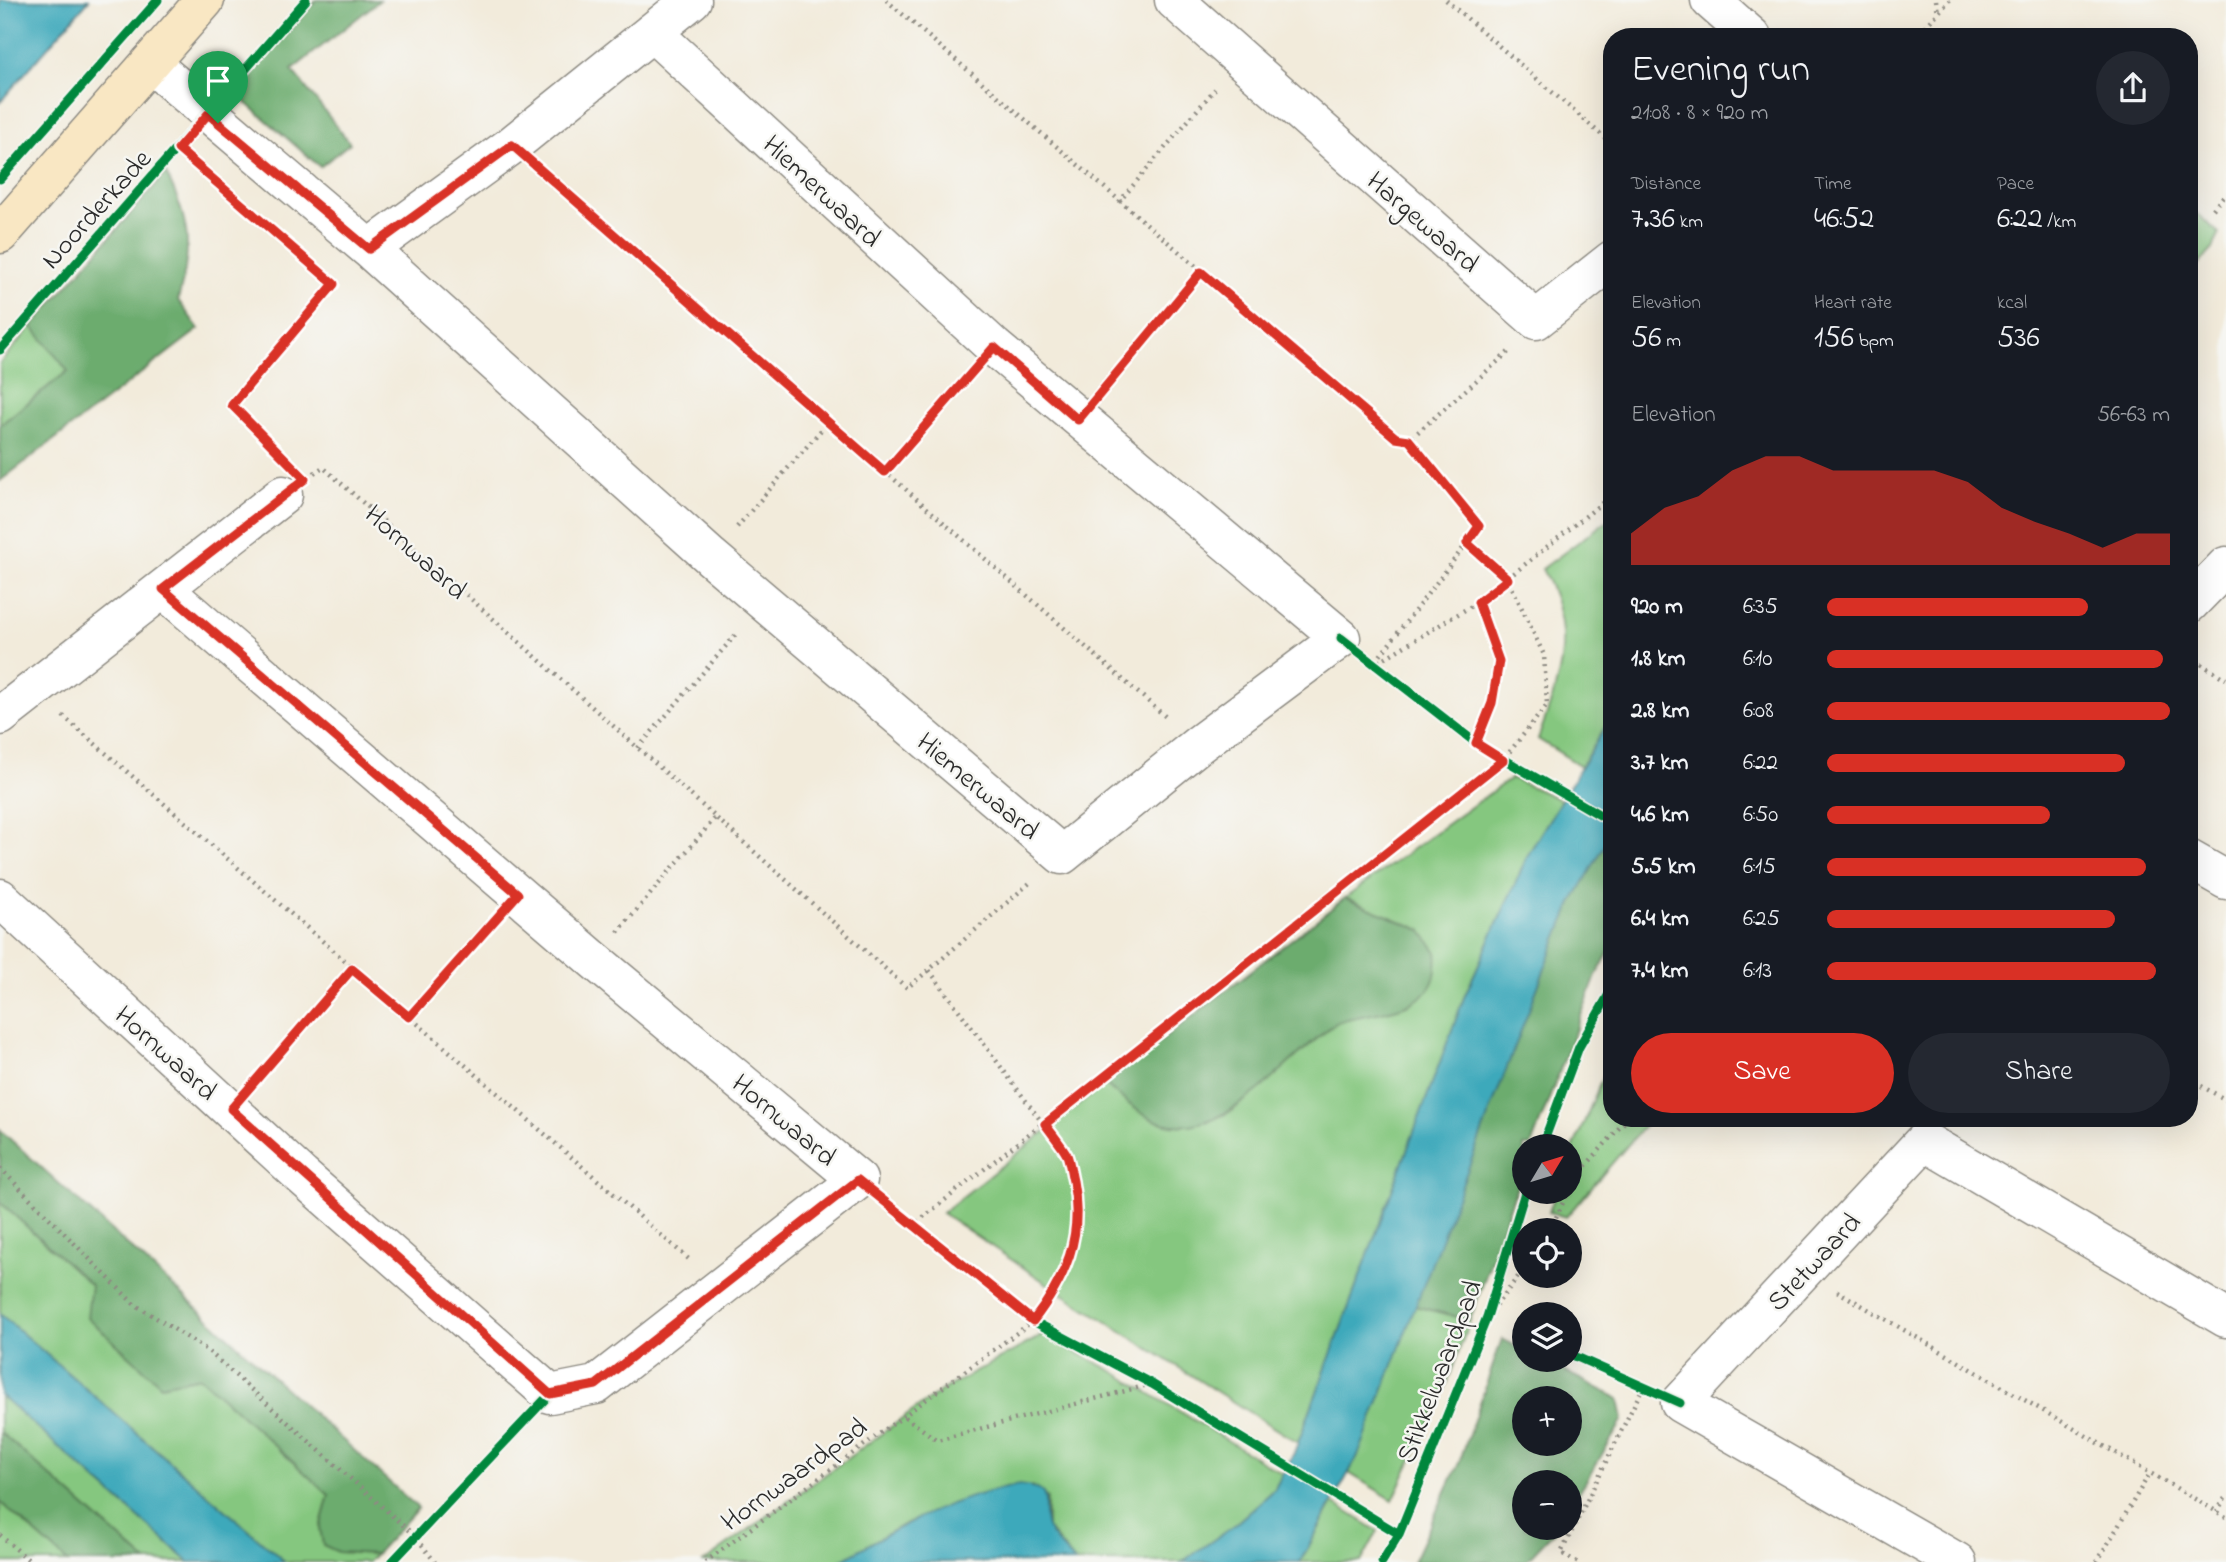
<!DOCTYPE html>
<meta charset="utf-8">
<style>
:root{--surface:#171b24;--page:#242831;--text:#f1f3f6;--muted:#9ea1a6;--accent:#d93025}
body{margin:0;font-family:"Indie Flower",sans-serif;background:var(--page);color:var(--text);height:100vh;display:flex;flex-direction:column;font-size:26px;white-space:nowrap}
*{box-sizing:border-box;margin:0}
p{font-size:23px;color:var(--muted)}
.icon{flex:none;width:38px;height:38px;fill:none;stroke:currentColor;stroke-width:2;stroke-linecap:round;stroke-linejoin:round}
.map{position:relative;flex:1;overflow:hidden}
.sheet{position:absolute;left:1603px;top:28px;width:595px;height:1099px;display:flex;flex-direction:column;background:var(--surface);border-radius:28px;box-shadow:0 7px 28px #0002}
.sheet>*{flex:none}
.needle{width:46px;rotate:52deg}
.controls{position:absolute;left:1512px;top:1134px;display:grid;gap:14px}
.controls a{display:grid;place-items:center;width:70px;height:70px;border-radius:50%;background:var(--surface);box-shadow:0 7px 28px #0002;font-size:35px}
.pin{position:absolute;display:grid;place-items:center;width:60px;height:60px;color:#fff;margin:-72px -30px;border-radius:50% 50% 50% 0;rotate:-45deg;box-shadow:0 0 7px #0007}
.pin .icon{rotate:45deg}
.round{display:grid;place-items:center;flex:none;width:74px;height:74px;border-radius:37px;background:var(--page)}
.headline{display:flex;align-items:center;justify-content:space-between;height:119px;padding:0 28px}
h1{font-size:38px;font-weight:600;line-height:52px}
.stats{display:grid;grid-template-columns:repeat(3,1fr);gap:10px;height:119px;padding:7px 28px}
.stats div{display:grid;align-content:center}
.stats b{font-size:30px;font-weight:600}
.stats small{font-size:19px;font-weight:400}
.stats p{font-size:19px}
.chart{height:196px;padding:14px 28px}
.chart p{display:flex;justify-content:space-between}
.chart svg{width:100%;height:126px;margin-top:7px;fill:var(--accent);opacity:.7}
.cta{display:flex;gap:14px;margin-top:auto;padding:14px 28px}
.cta a{flex:1;height:80px;border-radius:42px;background:var(--accent);color:#fff;font-size:28px;font-weight:600;line-height:80px;text-align:center}
.cta a+a{background:var(--page);color:var(--text)}
ul{padding:0 28px;list-style:none;font-size:23px}
li{display:grid;grid-template-columns:112px 84px 1fr;align-items:center;height:52px}
li i{height:18px;border-radius:9px;background:var(--accent)}
.map>svg:first-child{display:block}
.green{fill:#85c77f;stroke:#587955;stroke-width:2}
.forest{fill:#6cac6e;stroke:#4c6c4c;stroke-width:2;fill-rule:evenodd}
.water{fill:#3ca9bb;stroke:#346a73;stroke-width:2}
.lines{fill:none;stroke-linecap:round;stroke-linejoin:round}
.minor-casing{stroke:#8e8b83;stroke-width:41}
.secondary-casing{stroke:#8e8b83;stroke-width:41}
.path{stroke:#8e8b83;stroke-width:4.5;stroke-dasharray:2 5;stroke-linecap:butt}
.minor{stroke:#fff;stroke-width:38}
.secondary{stroke:#f9e7c3;stroke-width:38}
.cycleway-casing{stroke:#f6f6f2;stroke-width:13}
.cycleway{stroke:#00873e;stroke-width:9}
.route-casing{stroke:#fff;stroke-width:14}
.route{stroke:#d93025;stroke-width:9}
.labels{text-anchor:middle;stroke-width:5;stroke-linejoin:round;paint-order:stroke}
.street-label{font-size:28px;fill:#2b2b2b;stroke:#f6f6f2}
</style>
<div class="map">
<svg width="2226" height="1562" viewBox="0 0 2226 1562">
<rect width="100%" height="100%" fill="#f6f6f2"/>
<filter id="ink" filterUnits="userSpaceOnUse"><feTurbulence type="fractalNoise" baseFrequency=".0143" numOctaves="2"/><feDisplacementMap in="SourceGraphic" scale="14" xChannelSelector="R" yChannelSelector="G"/><feConvolveMatrix kernelMatrix="1 2 1 2 8 2 1 2 1" color-interpolation-filters="sRGB"/></filter>
<filter id="wash" filterUnits="userSpaceOnUse"><feTurbulence type="fractalNoise" baseFrequency=".00686" numOctaves="4" result="noise"/><feDisplacementMap in="SourceGraphic" scale="28" xChannelSelector="R" yChannelSelector="G"/><feGaussianBlur stdDeviation="1.57" result="paint"/><feColorMatrix in="noise" values="0 0 0 0 0 0 0 0 0 0 0 0 0 0 0 0 0 1.4 0 .05"/><feComposite in="paint" operator="in"/></filter>
<g filter="url(#wash)">
<rect width="100%" height="100%" fill="#f2ebdb"/>
<path class="green" d="M2189,207L2219,233L2213,249L2189,275Z
M32,326L68,371L0,425V363Z
M1612,517V716L1581,766L1538,739C1561,675 1577,633 1542,569Z
M1511,778L1561,800L1529,853L1465,995L1298,1443L1055,1289L942,1213L1105,1084L1130,1105L1208,1122L1232,1111L1338,1021L1400,1007L1422,930L1345,898Z
M1612,1055V1118H1651L1566,1217L1549,1212L1556,1192H1570V1156Z
M0,1202L91,1285L161,1385L200,1377L329,1495L320,1528L338,1552L376,1554L368,1562H285L0,1314Z
M1415,1306L1470,1320L1445,1389L1393,1500L1349,1473Z
M1043,1335L1113,1371L1283,1474L1274,1490L1232,1527L1182,1562H1075L1047,1528V1498L1032,1486L906,1523L838,1562H704L942,1390Z
M0,1395L189,1562H147L0,1432Z
M0,1502L68,1562H0Z
M1333,1503L1378,1531L1361,1562H1300Z"/>
<path class="forest" d="M316,0H380L292,70L350,143L320,167L235,93Z
M166,173C190,221 193,248 178,300L199,329L0,481V425L68,371L32,326Z
M1612,832V947L1597,974L1531,1146H1524V1167L1470,1320L1415,1306L1550,955L1572,903Z
M1345,898L1421,930L1437,952C1436,960 1437,971 1434,979C1425,1007 1386,1011 1362,1016C1353,1018 1343,1019 1336,1023C1286,1057 1221,1151 1152,1119C1134,1110 1120,1096 1105,1084Z
M0,1130L418,1508L376,1554L338,1552L323,1545L320,1528L329,1495L200,1377L161,1385L87,1317L91,1285L0,1202Z
M1502,1339L1524,1350V1360H1543L1619,1399L1623,1420L1570,1507V1482H1524V1528H1557L1525,1562H1413L1459,1463ZM1570,1398V1444H1524V1398Z
M0,1432L147,1562H68L0,1502Z"/>
<path class="water" d="M0,0H89L0,102Z
M1612,716V832L1572,903L1550,955L1358,1456L1300,1562H1182L1232,1527L1274,1490L1295,1451L1465,995L1529,853Z
M0,1314L285,1562H189L0,1395Z
M1019,1485C1059,1489 1039,1503 1047,1527C1051,1539 1067,1552 1075,1562H838C900,1526 948,1498 1019,1485Z"/>
</g>
<g filter="url(#ink)">
<g class="lines">
<defs>
<path id="minor" d="M1174,0L1536,320L1612,260
M1710,0L1752,37
M150,63L369,249L711,557L1062,855L1198,745L1341,638L994,347L652,32
M369,249L512,145L692,0
M2189,604L2226,566
M0,716L283,495
M2189,859L2226,880
M0,898L302,1176L550,1394L596,1385L858,1180L594,960L163,589
M1957,1562L1680,1403L1924,1141L2226,1318"/>
<path id="secondary" d="M0,234L205,0"/>
</defs>
<use href="#minor" class="minor-casing"/>
<use href="#secondary" class="secondary-casing"/>
<path class="path" d="M886,0L1396,438L1409,440
M1446,0L1612,144
M1936,0L1938,13
M1916,37L1950,0
M178,149L334,284L231,405L282,456
M542,171L1167,718
M1119,202L1215,89
M2213,209L2226,193
M1105,388L1201,273
M885,472L969,375
M314,473L323,467L907,988L929,970
M737,527L828,422
M1467,543L1373,665L1478,602L1612,495
M2189,657L2226,679
M63,716L691,1261
M1476,743L1492,703L1499,661L1478,602
M638,748L738,632
M618,932L715,818
M409,1017L492,924
M2189,1079L2226,1100
M256,1080L352,969
M0,1168L134,1304L207,1350L416,1537L435,1562
M1570,1189L1575,1178L1628,1118
M912,1226L1503,760L1547,705L1544,655L1508,579L1467,543L1479,526L1409,440L1512,349
M1550,1230L1568,1192
M1837,1291L2226,1517
M1487,1317L1524,1269
M905,1417L937,1440L1152,1384
M2217,1512L2226,1496
M0,1535L31,1562
M705,1562L1033,1321C1078,1261 1082,1229 1067,1156L929,970L1032,881
M1577,1562L1561,1553L1641,1391
M2097,1562L2150,1473"/>
<use href="#minor" class="minor"/>
<use href="#secondary" class="secondary"/>
<defs>
<path id="cycleway" d="M0,179L158,0
M0,350L306,0
M1341,638L1476,743L1612,822
M1542,1146L1579,1047L1612,989
M858,1180L1033,1321L1152,1384L1399,1534
M1570,1354L1680,1403
M392,1562L550,1394
M1382,1562L1399,1534L1487,1317L1525,1192"/>
</defs>
<use href="#cycleway" class="cycleway-casing"/>
<use href="#cycleway" class="cycleway"/>
</g>
</g>
<g class="lines" filter="url(#ink)">
<defs>
<path id="route" d="M208,114L369,249L512,145L885,472L994,347L1078,420L1201,272L1396,438L1409,440L1479,526L1467,543L1508,579L1478,602L1499,661L1492,703L1476,743L1503,760L1045,1124C1052,1134 1061,1144 1067,1155C1070,1163 1071,1173 1073,1181C1084,1236 1066,1278 1033,1321L858,1180L596,1385L550,1394L231,1109L352,969L409,1017L518,894L163,589L305,479L232,405L334,284L178,149Z"/>
</defs>
<use href="#route" class="route-casing"/>
<use href="#route" class="route"/>
</g>
<g class="labels">
<g class="street-label">
<text transform="translate(823 190) rotate(43)" y="10">Hiemerwaard</text>
<text transform="translate(95 208) rotate(-48)" y="10">Noorderkade</text>
<text transform="translate(1424 221) rotate(41)" y="10">Hargewaard</text>
<text transform="translate(417 551) rotate(42)" y="10">Hornwaard</text>
<text transform="translate(979 785) rotate(40)" y="10">Hiemerwaard</text>
<text transform="translate(167 1052) rotate(42)" y="10">Hornwaard</text>
<text transform="translate(785 1119) rotate(40)" y="10">Hornwaard</text>
<text transform="translate(1813 1261) rotate(-47)" y="10">Stetwaard</text>
<text transform="translate(1438 1371) rotate(-69)" y="10">Stikkelwaardpad</text>
<text transform="translate(793 1473) rotate(-36)" y="10">Hornwaardpad</text>
</g>
</g>
</svg>
<div class="controls">
<a><svg class="needle" viewBox="-14 -14 28 28"><path d="M0-13l5 13h-10z" fill="#e53935"/><path d="M0 13l5-13h-10z" fill="#9ea1a6"/></svg></a>
<a><svg class="icon" aria-label="locate" viewBox="0 0 24 24"><circle cx="12" cy="12" r="6"/><path d="M12 2v4M12 18v4M2 12h4M18 12h4"/></svg></a>
<a><svg class="icon" aria-label="layers" viewBox="0 0 24 24"><path d="M12 4l9 5-9 5-9-5zM3 14l9 5 9-5"/></svg></a>
<a>+</a>
<a>−</a>
</div>
<div class="pin" style="left:218px;top:123px;background:#1e9e55"><svg class="icon" aria-label="arrive" viewBox="0 0 24 24"><path d="M6 21V4h12l-3 4 3 4H6"/></svg></div>
<section class="sheet">
<div class="headline"><div><h1>Evening run</h1><p>21:08 · 8 × 920 m</p></div><a class="round"><svg class="icon" aria-label="share" viewBox="0 0 24 24"><path d="M12 15V3M7 8l5-5 5 5M5 13v7h14v-7"/></svg></a></div>
<div class="stats">
<div><p>Distance</p><b>7.36<small> km</small></b></div>
<div><p>Time</p><b>46:52</b></div>
<div><p>Pace</p><b>6:22<small> /km</small></b></div>
</div>
<div class="stats">
<div><p>Elevation</p><b>56<small> m</small></b></div>
<div><p>Heart rate</p><b>156<small> bpm</small></b></div>
<div><p>kcal</p><b>536</b></div>
</div>
<div class="chart"><p><span>Elevation</span>56–63 m</p>
<svg viewBox="0 0 160 44" preserveAspectRatio="none"><path d="M0 44V33L10 24L20 20L30 11L40 6L50 6L60 11L70 11L80 11L90 11L100 15L110 24L120 29L130 33L140 38L150 33L160 33V44z"/></svg>
</div>
<ul>
<li><b>920 m</b>6:35<i style="width:76%"></i></li>
<li><b>1.8 km</b>6:10<i style="width:98%"></i></li>
<li><b>2.8 km</b>6:08<i style="width:100%"></i></li>
<li><b>3.7 km</b>6:22<i style="width:87%"></i></li>
<li><b>4.6 km</b>6:50<i style="width:65%"></i></li>
<li><b>5.5 km</b>6:15<i style="width:93%"></i></li>
<li><b>6.4 km</b>6:25<i style="width:84%"></i></li>
<li><b>7.4 km</b>6:13<i style="width:96%"></i></li>
</ul>
<div class="cta"><a>Save</a><a>Share</a></div>
</section>
</div>
